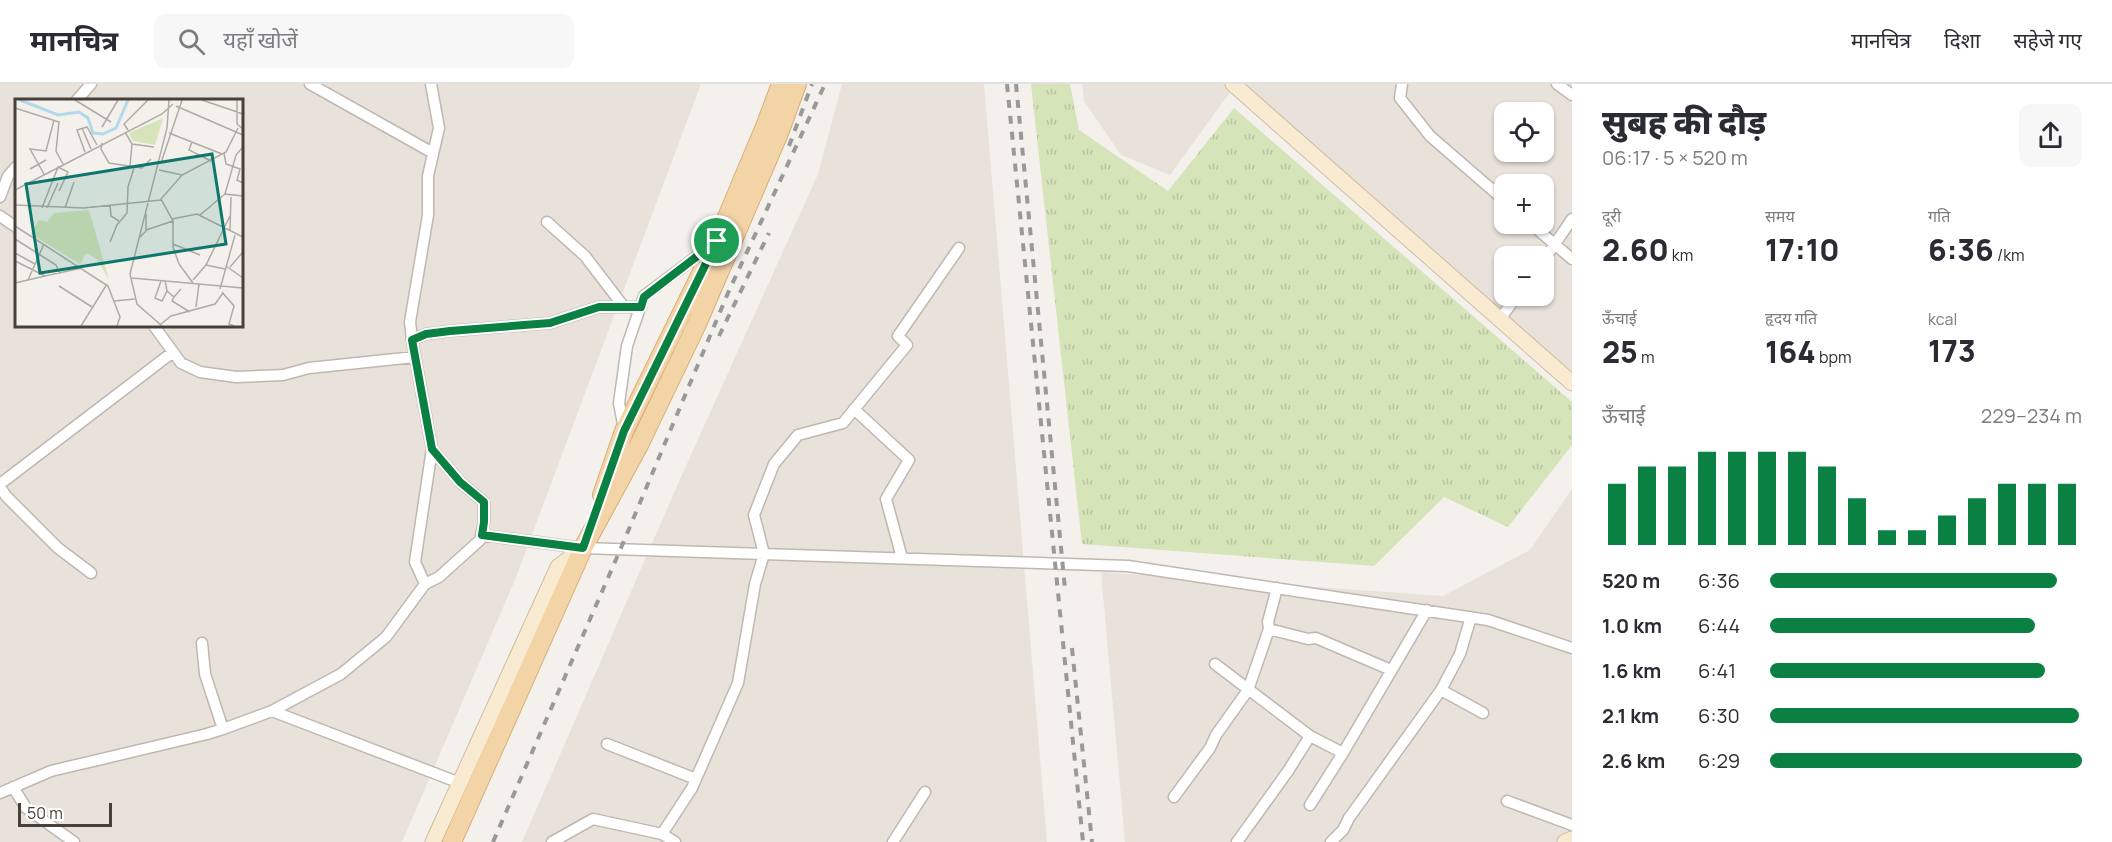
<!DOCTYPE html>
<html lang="hi">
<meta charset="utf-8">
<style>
:root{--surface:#fff;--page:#f7f7f7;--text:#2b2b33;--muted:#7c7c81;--line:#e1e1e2;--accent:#0b8043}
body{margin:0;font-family:Manrope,"Noto Sans Devanagari",sans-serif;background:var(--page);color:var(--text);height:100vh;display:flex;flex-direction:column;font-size:22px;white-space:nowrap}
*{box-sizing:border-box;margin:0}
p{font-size:20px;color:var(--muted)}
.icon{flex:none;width:33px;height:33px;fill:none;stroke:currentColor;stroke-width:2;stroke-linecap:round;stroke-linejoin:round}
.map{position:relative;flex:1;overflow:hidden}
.sheet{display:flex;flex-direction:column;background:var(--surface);width:540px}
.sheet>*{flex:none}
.fabs{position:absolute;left:1494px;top:18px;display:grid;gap:12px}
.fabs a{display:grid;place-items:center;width:60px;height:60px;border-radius:12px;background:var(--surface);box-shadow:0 2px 4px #0004;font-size:30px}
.scale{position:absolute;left:18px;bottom:15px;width:94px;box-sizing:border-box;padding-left:6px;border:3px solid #48413b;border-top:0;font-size:16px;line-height:21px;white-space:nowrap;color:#48413b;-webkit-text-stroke:4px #fff;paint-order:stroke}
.pin{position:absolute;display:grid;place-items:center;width:51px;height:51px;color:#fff;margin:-26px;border:3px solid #fff;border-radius:50%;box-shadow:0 2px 6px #0007}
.round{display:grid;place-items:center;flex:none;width:63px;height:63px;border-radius:12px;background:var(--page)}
.head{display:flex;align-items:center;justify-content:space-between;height:102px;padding:0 30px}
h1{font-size:33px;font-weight:800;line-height:45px}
.stats{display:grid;grid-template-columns:repeat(3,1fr);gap:9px;height:102px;padding:6px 30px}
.stats div{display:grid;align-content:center}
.stats b{font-size:30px;font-weight:800}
.stats small{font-size:16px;font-weight:400}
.stats p{font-size:16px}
.chart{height:168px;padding:12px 30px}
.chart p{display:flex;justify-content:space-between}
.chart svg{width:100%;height:108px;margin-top:6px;stroke:var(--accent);stroke-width:6}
ul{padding:0 30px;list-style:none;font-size:20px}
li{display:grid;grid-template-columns:96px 72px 1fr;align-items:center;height:45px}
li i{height:15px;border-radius:8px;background:var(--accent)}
header{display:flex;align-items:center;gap:36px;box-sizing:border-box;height:84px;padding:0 30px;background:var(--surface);border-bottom:2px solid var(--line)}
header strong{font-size:28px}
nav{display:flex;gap:33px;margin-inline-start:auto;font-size:21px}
.search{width:420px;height:54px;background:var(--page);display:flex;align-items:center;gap:15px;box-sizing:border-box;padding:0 21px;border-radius:12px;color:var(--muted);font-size:22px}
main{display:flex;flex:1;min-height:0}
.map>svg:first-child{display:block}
.residential{fill:#e8e2db;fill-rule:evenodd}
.grass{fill:url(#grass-tufts)}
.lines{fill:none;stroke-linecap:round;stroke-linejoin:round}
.street-casing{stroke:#bfb8b0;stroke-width:13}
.secondary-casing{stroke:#cebda2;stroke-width:17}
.primary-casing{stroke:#d7af78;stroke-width:20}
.street{stroke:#fff;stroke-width:10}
.secondary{stroke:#f9ebd2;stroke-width:15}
.primary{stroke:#f3d4a7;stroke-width:18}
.rail{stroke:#999;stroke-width:4;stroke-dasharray:8 8;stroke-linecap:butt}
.route-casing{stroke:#fff;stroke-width:12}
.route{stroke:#0b8043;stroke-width:8}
.inset-river{fill:none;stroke:#b1d9e9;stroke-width:3}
.inset-road{fill:none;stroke:#afaba6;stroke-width:1.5}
.view{fill:#0f766e;fill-opacity:0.15;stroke:#0f766e;stroke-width:3}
.inset-edge{fill:none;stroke:#48413b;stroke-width:3}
</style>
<header>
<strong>मानचित्र</strong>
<div class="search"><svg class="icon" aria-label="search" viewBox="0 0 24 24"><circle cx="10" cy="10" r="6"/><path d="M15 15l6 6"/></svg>यहाँ खोजें</div>
<nav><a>मानचित्र</a><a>दिशा</a><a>सहेजे गए</a></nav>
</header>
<main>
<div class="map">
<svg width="1572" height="758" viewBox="0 0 1572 758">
<defs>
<pattern id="grass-tufts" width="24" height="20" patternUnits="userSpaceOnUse" patternTransform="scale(1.5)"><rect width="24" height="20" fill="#d6e4ba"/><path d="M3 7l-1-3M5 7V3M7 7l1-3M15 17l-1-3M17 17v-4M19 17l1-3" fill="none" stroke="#b9c5a1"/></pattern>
</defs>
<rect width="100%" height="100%" fill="#f4f1ed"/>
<path class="residential" d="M0,0H701L515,496L402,758H0ZM16,16H242V242H16Z
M842,0H984L1047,758H522L680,395L818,90Z
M1082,0H1236L1170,91L1121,71L1084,17Z
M1246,0H1572V291ZM1504,28H1544V68H1504ZM1504,100H1544V140H1504ZM1504,172H1544V212H1504Z
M1572,405V758H1125L1101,488L1443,512L1530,466Z"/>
<path class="grass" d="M1031,0H1070L1079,46L1168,107L1234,24L1572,318V361L1508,443L1444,413L1374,482L1082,460Z"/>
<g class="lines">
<defs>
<path id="street" d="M310,0L433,69
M1402,0L1400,14L1430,52L1504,116
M1557,0L1572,11
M77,16L91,0
M0,113L8,92L16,83
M0,132L16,143
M547,138L585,172L624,223
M1531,140L1572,175
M1544,176L1572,135
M1500,235L1517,212
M154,242L181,279L200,288L236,293L283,291L309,284L415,273
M412,256L426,250L450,247L550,239L599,223H641
M854,325L909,376L886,415L902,474
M624,345L619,319L627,262L644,212L712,161
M0,400L173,268
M0,403L6,412L58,464L91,489
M482,451L583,464L1128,482L1488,536L1572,564
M425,500L415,478L432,365
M1269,545L1308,555L1316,554L1391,586
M202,559L205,590L223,645
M1215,580L1310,652L1343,669
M1441,606L1483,629
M272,627L460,699
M607,660L696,695
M13,703L26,724L74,758
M0,709L51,687L207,650L223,645L272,627L341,590L386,553L425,500L439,493L480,456L484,438V418L460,398L432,365L412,256L410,238L428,131V92L439,44L431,0
M1174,713L1210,664L1216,651L1248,606L1269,545L1268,538L1277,504
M1507,717L1572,741
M1310,721L1343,669L1427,526
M662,750L692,704L738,599L755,500L764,470L754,431L774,380L798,351L843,339L907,261L898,252L959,164
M552,758L593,735L662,750L675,758
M893,758L925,708
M1237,758L1288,687L1310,652
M1331,758L1343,746L1349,734L1441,606L1460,570L1471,533"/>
<path id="secondary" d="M1233,0L1572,299
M433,758L558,483L583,464
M1565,758L1572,755"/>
<path id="primary" d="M602,411L624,347L717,157L766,40L781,0
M452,758L583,464L639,361L697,240L779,49L797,0"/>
</defs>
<use href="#street" class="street-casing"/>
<use href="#secondary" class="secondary-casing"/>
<use href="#primary" class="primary-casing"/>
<use href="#street" class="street"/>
<use href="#secondary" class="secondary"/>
<use href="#primary" class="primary"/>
<path class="rail" d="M1007,0L1083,758
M1016,0L1065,505
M789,62L812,0
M719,252L769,149
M1072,564L1092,758
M493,758L621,464L728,209L825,0"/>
</g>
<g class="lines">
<defs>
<path id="route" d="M717,157L624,347L583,464L482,451L484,438V418L460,398L432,365L412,256L426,250L450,247L550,239L599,223H641L644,213Z"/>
</defs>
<use href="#route" class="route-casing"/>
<use href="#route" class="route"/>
</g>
<g transform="translate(15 15)">
<rect width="228" height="228" fill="#f4f1ed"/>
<path d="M148,19L140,46L118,42L114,34ZM74,111L94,181L82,160L71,154L65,165L16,135L24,121L32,123L39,114Z" fill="#d6e4ba"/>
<path class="inset-river" d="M5,1L43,16L64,13L73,19L78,34L88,35L101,29L113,1"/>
<path class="inset-road" d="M60,1L96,23M187,1L228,15M222,1V25L228,30M161,7L228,36M0,9L44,23L41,52L48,65M87,28L103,1M67,29L76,50M113,31L109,25L133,1M110,33L117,45L139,48M154,34L207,55M177,43L174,51L196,62M87,44L86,50L94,64L127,69L136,60M227,49L221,56L210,95L228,97M70,53L62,31L72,28L82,46M209,54L211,65L225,70L222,81L228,84M146,64L167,1M115,67L117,45M15,70L31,61M144,71L167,76M29,75L15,50L31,52L39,21M0,91L147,15L158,5M0,106L69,109L146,101M95,106L96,117L104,122M27,109L43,68L53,73L44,92M32,109L43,84M50,109L59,83M185,116L210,95M157,120L182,115L228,138M0,127L93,187L105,218L102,227M131,131L158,122M215,131L216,98M125,138L131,132V115M0,140L41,166L45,175M95,143L102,126L112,114L113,88L119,69M158,145L185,156M0,154L20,165M0,162L30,177L67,169M191,166L210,170M211,167L228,179M215,168L228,153M117,179L228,189M13,181L29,145M178,181L191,166L215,117M146,182L140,199L147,202L152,192L150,181M0,184L30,177M178,184L164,165L158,148V122L146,100L167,76L211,53L223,29M44,187L77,208M205,190L220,136M152,192L159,198L166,190M207,193L219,207L214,225L219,227M159,198L157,202L175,213M99,202L120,200M181,208L184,185M146,225L156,217L200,205L208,194M66,227L92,185M147,227L122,205L115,175L152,29L154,1"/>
<path class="view" d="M197,55L211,145L25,174L11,85Z"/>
<rect width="228" height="228" class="inset-edge"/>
</g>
</svg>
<div class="fabs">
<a><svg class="icon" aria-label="locate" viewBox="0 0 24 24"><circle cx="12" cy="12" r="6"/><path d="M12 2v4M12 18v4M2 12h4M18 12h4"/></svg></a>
<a>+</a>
<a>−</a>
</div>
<div class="scale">50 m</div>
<div class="pin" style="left:717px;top:157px;background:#1e9e55"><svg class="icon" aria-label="arrive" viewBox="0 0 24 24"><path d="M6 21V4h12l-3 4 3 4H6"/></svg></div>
</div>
<section class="sheet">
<div class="head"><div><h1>सुबह की दौड़</h1><p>06:17 · 5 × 520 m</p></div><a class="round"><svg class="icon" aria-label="share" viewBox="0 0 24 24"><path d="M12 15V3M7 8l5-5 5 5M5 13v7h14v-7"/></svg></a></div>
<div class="stats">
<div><p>दूरी</p><b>2.60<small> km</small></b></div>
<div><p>समय</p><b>17:10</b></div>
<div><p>गति</p><b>6:36<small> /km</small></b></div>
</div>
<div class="stats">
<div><p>ऊँचाई</p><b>25<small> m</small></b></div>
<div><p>हृदय गति</p><b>164<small> bpm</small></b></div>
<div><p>kcal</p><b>173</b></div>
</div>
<div class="chart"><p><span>ऊँचाई</span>229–234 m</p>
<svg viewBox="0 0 160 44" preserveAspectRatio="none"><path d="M5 44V19M15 44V12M25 44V12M35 44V6M45 44V6M55 44V6M65 44V6M75 44V12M85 44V25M95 44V38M105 44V38M115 44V32M125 44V25M135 44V19M145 44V19M155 44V19"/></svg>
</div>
<ul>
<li><b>520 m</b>6:36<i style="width:92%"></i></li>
<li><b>1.0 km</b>6:44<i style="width:85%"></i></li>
<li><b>1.6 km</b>6:41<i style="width:88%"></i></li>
<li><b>2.1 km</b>6:30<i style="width:99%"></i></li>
<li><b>2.6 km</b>6:29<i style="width:100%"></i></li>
</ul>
</section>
</main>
